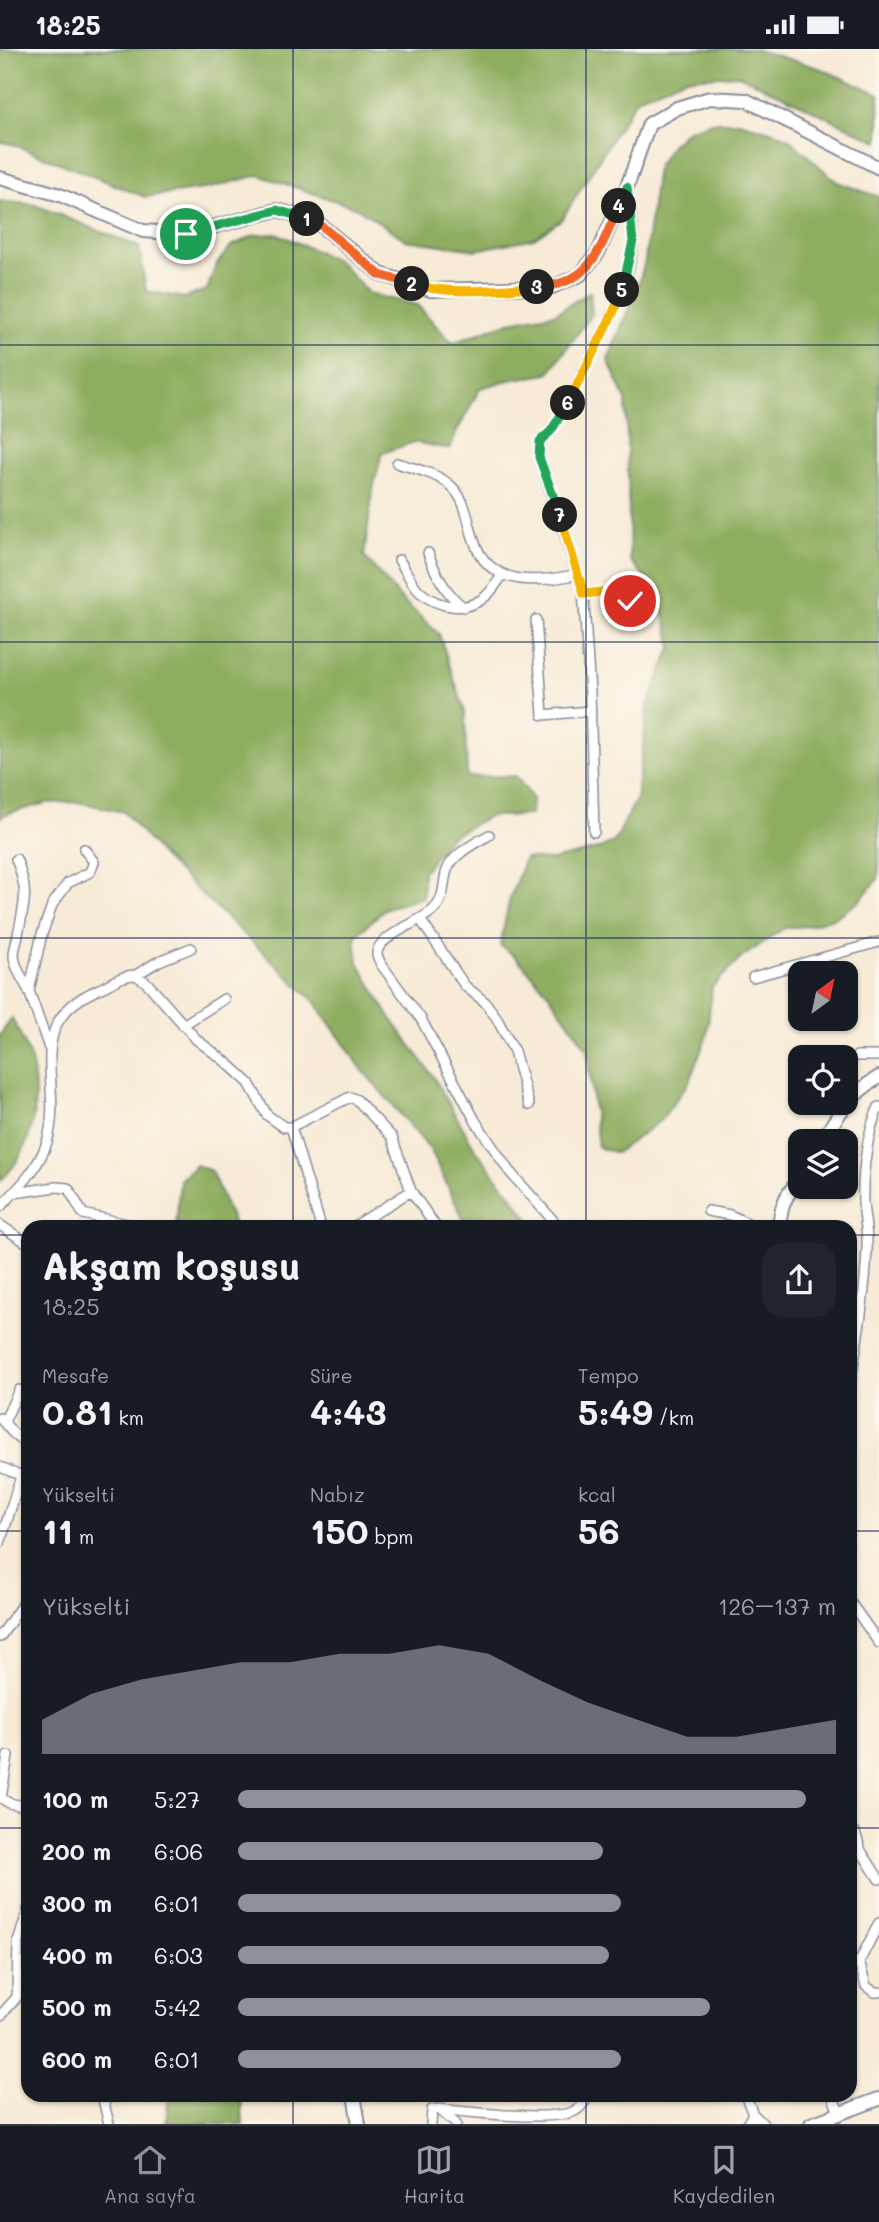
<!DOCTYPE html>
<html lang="tr">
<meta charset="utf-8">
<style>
:root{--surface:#171b24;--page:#20242c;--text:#f1f3f6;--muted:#9ea1a6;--line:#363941;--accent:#8c9099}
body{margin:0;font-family:Mali,sans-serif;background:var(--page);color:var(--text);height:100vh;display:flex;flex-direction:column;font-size:26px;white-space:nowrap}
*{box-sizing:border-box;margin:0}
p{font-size:23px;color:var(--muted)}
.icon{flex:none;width:38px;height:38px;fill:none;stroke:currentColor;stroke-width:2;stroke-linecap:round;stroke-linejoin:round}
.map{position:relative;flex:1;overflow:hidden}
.side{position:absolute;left:21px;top:1171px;width:836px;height:882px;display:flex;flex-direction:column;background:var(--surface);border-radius:21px;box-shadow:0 2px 5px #0004}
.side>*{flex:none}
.needle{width:46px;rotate:33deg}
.controls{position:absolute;left:788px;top:912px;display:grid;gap:14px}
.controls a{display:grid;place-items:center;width:70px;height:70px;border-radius:14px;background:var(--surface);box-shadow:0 2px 5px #0004;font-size:35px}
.pin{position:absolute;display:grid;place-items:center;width:60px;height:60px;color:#fff;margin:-30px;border:4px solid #fff;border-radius:50%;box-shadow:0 2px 7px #0007}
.km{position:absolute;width:35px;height:35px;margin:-18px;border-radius:50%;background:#222;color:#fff;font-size:19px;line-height:35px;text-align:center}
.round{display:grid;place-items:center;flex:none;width:74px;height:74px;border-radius:21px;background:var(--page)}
.headline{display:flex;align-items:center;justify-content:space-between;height:119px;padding:0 21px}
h1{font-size:38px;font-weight:800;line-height:52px}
.figures{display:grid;grid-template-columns:repeat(3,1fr);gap:10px;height:119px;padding:7px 21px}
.figures div{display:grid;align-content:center}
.figures b{font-size:35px;font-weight:800}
.figures small{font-size:19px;font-weight:400}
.figures p{font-size:19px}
.chart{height:196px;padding:14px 21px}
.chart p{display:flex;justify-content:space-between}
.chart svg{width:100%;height:126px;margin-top:7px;fill:var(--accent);opacity:.7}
ul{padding:0 21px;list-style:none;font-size:23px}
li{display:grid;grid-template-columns:112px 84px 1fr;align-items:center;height:52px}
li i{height:18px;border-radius:9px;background:var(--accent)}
.status{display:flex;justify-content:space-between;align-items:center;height:49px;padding:0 35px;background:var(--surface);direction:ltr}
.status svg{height:19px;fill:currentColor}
.menu{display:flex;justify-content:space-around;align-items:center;height:98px;border-top:2px solid var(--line);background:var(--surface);font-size:19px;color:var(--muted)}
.menu a{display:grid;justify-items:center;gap:4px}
.menu .on{color:var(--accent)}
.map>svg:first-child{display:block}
.forest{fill:#8fad60;stroke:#556e5f;stroke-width:2}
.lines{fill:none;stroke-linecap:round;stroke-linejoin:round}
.minor-casing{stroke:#898c9a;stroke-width:12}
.tertiary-casing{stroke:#898c9a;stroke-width:16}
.secondary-casing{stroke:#898c9a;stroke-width:16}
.minor{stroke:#fff;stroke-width:9}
.tertiary{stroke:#fff;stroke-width:12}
.secondary{stroke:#fff;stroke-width:12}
.split-1-casing{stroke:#fff;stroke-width:14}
.split-2-casing{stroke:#fff;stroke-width:14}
.split-3-casing{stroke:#fff;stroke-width:14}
.split-4-casing{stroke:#fff;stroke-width:14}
.split-5-casing{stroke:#fff;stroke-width:14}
.split-6-casing{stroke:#fff;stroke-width:14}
.split-7-casing{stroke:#fff;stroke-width:14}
.split-8-casing{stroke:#fff;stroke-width:14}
.split-1{stroke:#22a559;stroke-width:9}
.split-2{stroke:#f0652b;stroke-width:9}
.split-3{stroke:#f5b400;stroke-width:9}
.split-4{stroke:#f0652b;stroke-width:9}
.split-5{stroke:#22a559;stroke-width:9}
.split-6{stroke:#f5b400;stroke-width:9}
.split-7{stroke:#22a559;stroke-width:9}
.split-8{stroke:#f5b400;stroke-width:9}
.grid{fill:none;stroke:#1b2f5e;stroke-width:2;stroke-opacity:0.55}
</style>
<div class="status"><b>18:25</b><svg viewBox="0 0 49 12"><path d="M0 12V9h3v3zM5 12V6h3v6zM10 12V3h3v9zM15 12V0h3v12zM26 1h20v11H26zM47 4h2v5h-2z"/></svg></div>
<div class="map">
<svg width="879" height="2075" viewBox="0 0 879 2075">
<rect width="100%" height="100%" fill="#fbf7ec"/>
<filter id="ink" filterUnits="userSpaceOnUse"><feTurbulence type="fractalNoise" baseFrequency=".0143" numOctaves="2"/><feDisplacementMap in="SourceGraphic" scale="14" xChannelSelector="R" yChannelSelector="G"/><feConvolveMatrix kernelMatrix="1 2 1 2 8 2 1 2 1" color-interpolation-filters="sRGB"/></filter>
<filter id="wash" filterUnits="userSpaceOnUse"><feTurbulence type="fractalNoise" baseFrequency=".00686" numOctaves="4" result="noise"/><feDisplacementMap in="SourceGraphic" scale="28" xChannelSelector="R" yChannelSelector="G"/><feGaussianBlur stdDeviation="1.57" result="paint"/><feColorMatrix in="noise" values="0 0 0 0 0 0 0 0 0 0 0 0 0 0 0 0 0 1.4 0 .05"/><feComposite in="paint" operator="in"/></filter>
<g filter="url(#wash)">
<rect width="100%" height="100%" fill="#f7ead6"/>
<path class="forest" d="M0,0H754L819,19L879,45V93L739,26L686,29L637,49L562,170L534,189L476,201L406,191L357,159L259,126L210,139L145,148L12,95L0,93Z
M712,73H739L774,83L788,89L837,133L879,148V818L878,830L858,853L836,868L807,877L784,879L741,909L712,938L707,986L689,1033L661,1071L616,1104L598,1098L587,1000L548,944L516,908L500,896L510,849L525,809L552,811L598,800L615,792L636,751L648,656L672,597L658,543L630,511L626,351L608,311L638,237L645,212L657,118L671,96L688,81Z
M0,152L35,156L139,198L146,242L184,249L207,241L216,216L231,197L255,186L278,185L338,212L369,245L417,256L452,294L510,273L554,265L590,243L592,265L548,325L509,331L480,339L456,384L450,400L414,393L382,404L373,440L364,507L402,551L439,585L465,663L467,728L516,727L532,749L531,766L490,767L451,787L423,823V848L384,860L355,888L358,913L387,964L433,1027L475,1100L535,1178H467L430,1100L364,1023L313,951L162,807L124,763L78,753L46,754L6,765L0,769Z
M12,969C19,984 30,1003 33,1020C39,1061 32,1103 0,1132V986Z
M196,1116L211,1122L235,1178H176L180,1131Z
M169,2046H241L243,2075H172L166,2072Z"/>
</g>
<g filter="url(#ink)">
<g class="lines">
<defs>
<path id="minor" d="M397,414C415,420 437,424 451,437C467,452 467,471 474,491C488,539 539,534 578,525
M428,504C436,526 445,543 463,558
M399,511C406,521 412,536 420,543C439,559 467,564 486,547C493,541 498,532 503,525
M584,545L619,541L624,542L630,552L631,568
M536,571L543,666L590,662
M594,783L590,643L583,541L539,408L540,392C563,372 571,345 585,319C605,279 629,239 633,193C634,176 629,157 627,140
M489,786C475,794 453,805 447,821C442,836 446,849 433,861C422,872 377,888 377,904C377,908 379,911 381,915L421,970L476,1073L509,1122L559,1178
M16,810C29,843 25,852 18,885C17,892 14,900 14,907C15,919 23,931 29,942
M420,870L465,937L485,953L496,968L514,1002L529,1056
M136,926L159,912L191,899
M753,928L879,893
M183,976L224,950
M49,999L29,942L42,885L52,856L68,834L90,823L94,813L84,800
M857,1007H879
M291,1078L321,1178
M411,1142L436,1178
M14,1144L56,1138L68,1139L83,1165L140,1178
M0,1158C19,1139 39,1119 47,1093C65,1035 20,975 97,941C111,935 121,926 136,926L147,934L197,991L226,1013L249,1034L267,1066L284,1078H291L350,1048L357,1051L392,1088L411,1142L353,1178
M708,1162L730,1166L756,1178
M0,1176L24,1192
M850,1335C858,1290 865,1246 867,1201C868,1184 864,1169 863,1153C862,1126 867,1081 879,1058
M0,1369L12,1383L28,1397
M4,1373L19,1341
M0,1418L28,1429
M0,1494L21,1427
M850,1553L879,1594
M0,1588L28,1547
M8,1707L1,1749L9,1754L28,1758
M850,1782L855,1783L861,1802L879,1830
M879,1874L859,1913L866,1937L874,1943H879
M0,1967L17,1948L18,1893L28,1861
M102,2046L109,2075
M745,2046L753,2065L747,2075
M832,2046L839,2063
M440,2061L456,2075
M753,2065L763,2075
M431,2075L432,2061L439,2060C467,2063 553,2073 575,2062C581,2059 586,2051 589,2046"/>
<path id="tertiary" d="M823,1092C837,1065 852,1044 879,1028
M779,1178C781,1157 785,1146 800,1130
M354,2046L359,2075"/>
<path id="secondary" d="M0,129L60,146L143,182L186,185L277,161L306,169L319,175L380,225L431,241L552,238L580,226L598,204L627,138L649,75L677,59L710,49L746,51L879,119
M811,2075L879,2050"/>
</defs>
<use href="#minor" class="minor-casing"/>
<use href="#tertiary" class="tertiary-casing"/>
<use href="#secondary" class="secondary-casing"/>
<use href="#minor" class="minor"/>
<use href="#tertiary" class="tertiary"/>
<use href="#secondary" class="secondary"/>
</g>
</g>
<g class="lines" filter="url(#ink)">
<defs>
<path id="split-1" d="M186,185L277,161L307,170"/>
<path id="split-2" d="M307,170L319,175L380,226L412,235"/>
<path id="split-3" d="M412,235C452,247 495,240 537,238"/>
<path id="split-4" d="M537,238C591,236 600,200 619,157"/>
<path id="split-5" d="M619,157L627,138L633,192L622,241"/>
<path id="split-6" d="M568,354L613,264L622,241"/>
<path id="split-7" d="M560,466L539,408L540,392L551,382L568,354"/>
<path id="split-8" d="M560,466L584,545L619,541L624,542L630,552"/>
</defs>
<use href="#split-1" class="split-1-casing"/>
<use href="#split-2" class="split-2-casing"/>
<use href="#split-3" class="split-3-casing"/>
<use href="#split-4" class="split-4-casing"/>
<use href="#split-5" class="split-5-casing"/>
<use href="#split-6" class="split-6-casing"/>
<use href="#split-7" class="split-7-casing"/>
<use href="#split-8" class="split-8-casing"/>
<use href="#split-1" class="split-1"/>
<use href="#split-2" class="split-2"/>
<use href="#split-3" class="split-3"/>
<use href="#split-4" class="split-4"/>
<use href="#split-5" class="split-5"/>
<use href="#split-6" class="split-6"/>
<use href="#split-7" class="split-7"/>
<use href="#split-8" class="split-8"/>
</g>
<path class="grid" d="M293,0V1178M586,0V1178M0,296H879M0,593H879M0,889H879M0,1186H28M850,1186H879M0,1482H28M850,1482H879M0,1779H28M850,1779H879M293,2046V2075M586,2046V2075"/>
</svg>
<div class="controls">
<a><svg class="needle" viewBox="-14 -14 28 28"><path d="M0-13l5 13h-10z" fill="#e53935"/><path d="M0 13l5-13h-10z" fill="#9ea1a6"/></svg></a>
<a><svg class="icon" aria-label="locate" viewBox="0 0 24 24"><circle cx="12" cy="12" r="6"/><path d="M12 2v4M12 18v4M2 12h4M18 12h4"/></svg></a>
<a><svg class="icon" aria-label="layers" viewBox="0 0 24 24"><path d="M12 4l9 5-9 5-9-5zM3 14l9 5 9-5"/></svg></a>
</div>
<div class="pin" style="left:186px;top:185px;background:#1e9e55"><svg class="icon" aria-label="arrive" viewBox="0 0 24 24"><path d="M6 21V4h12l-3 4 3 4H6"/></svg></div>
<div class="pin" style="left:630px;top:552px;background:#d93025"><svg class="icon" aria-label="check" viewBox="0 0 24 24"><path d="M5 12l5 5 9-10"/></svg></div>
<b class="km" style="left:307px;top:170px">1</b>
<b class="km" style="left:412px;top:235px">2</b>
<b class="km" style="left:537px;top:238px">3</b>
<b class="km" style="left:619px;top:157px">4</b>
<b class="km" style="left:622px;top:241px">5</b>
<b class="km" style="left:568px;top:354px">6</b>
<b class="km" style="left:560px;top:466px">7</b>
<section class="side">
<div class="headline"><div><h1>Akşam koşusu</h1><p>18:25</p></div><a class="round"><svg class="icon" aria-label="share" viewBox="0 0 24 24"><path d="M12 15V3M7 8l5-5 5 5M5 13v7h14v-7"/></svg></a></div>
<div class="figures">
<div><p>Mesafe</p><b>0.81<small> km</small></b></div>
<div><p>Süre</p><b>4:43</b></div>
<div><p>Tempo</p><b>5:49<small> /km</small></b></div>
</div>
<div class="figures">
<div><p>Yükselti</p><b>11<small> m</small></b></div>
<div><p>Nabız</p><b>150<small> bpm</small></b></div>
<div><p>kcal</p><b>56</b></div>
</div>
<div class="chart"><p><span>Yükselti</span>126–137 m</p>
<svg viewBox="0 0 160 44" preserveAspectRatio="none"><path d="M0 44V32L10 23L20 18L30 15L40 12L50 12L60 9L70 9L80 6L90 9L100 18L110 26L120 32L130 38L140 38L150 35L160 32V44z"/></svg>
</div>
<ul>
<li><b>100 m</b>5:27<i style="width:95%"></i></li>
<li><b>200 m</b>6:06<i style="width:61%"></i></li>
<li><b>300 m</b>6:01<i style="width:64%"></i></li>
<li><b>400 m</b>6:03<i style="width:62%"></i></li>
<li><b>500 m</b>5:42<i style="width:79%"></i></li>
<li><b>600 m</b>6:01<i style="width:64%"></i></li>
</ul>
</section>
</div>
<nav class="menu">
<a class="on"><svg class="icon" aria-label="home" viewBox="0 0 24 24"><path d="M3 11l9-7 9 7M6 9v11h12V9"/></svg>Ana sayfa</a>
<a><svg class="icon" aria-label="map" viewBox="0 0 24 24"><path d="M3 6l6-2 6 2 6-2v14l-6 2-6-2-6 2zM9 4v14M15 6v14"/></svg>Harita</a>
<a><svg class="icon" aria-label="saved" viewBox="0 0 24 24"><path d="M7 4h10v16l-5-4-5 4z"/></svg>Kaydedilen</a>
</nav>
